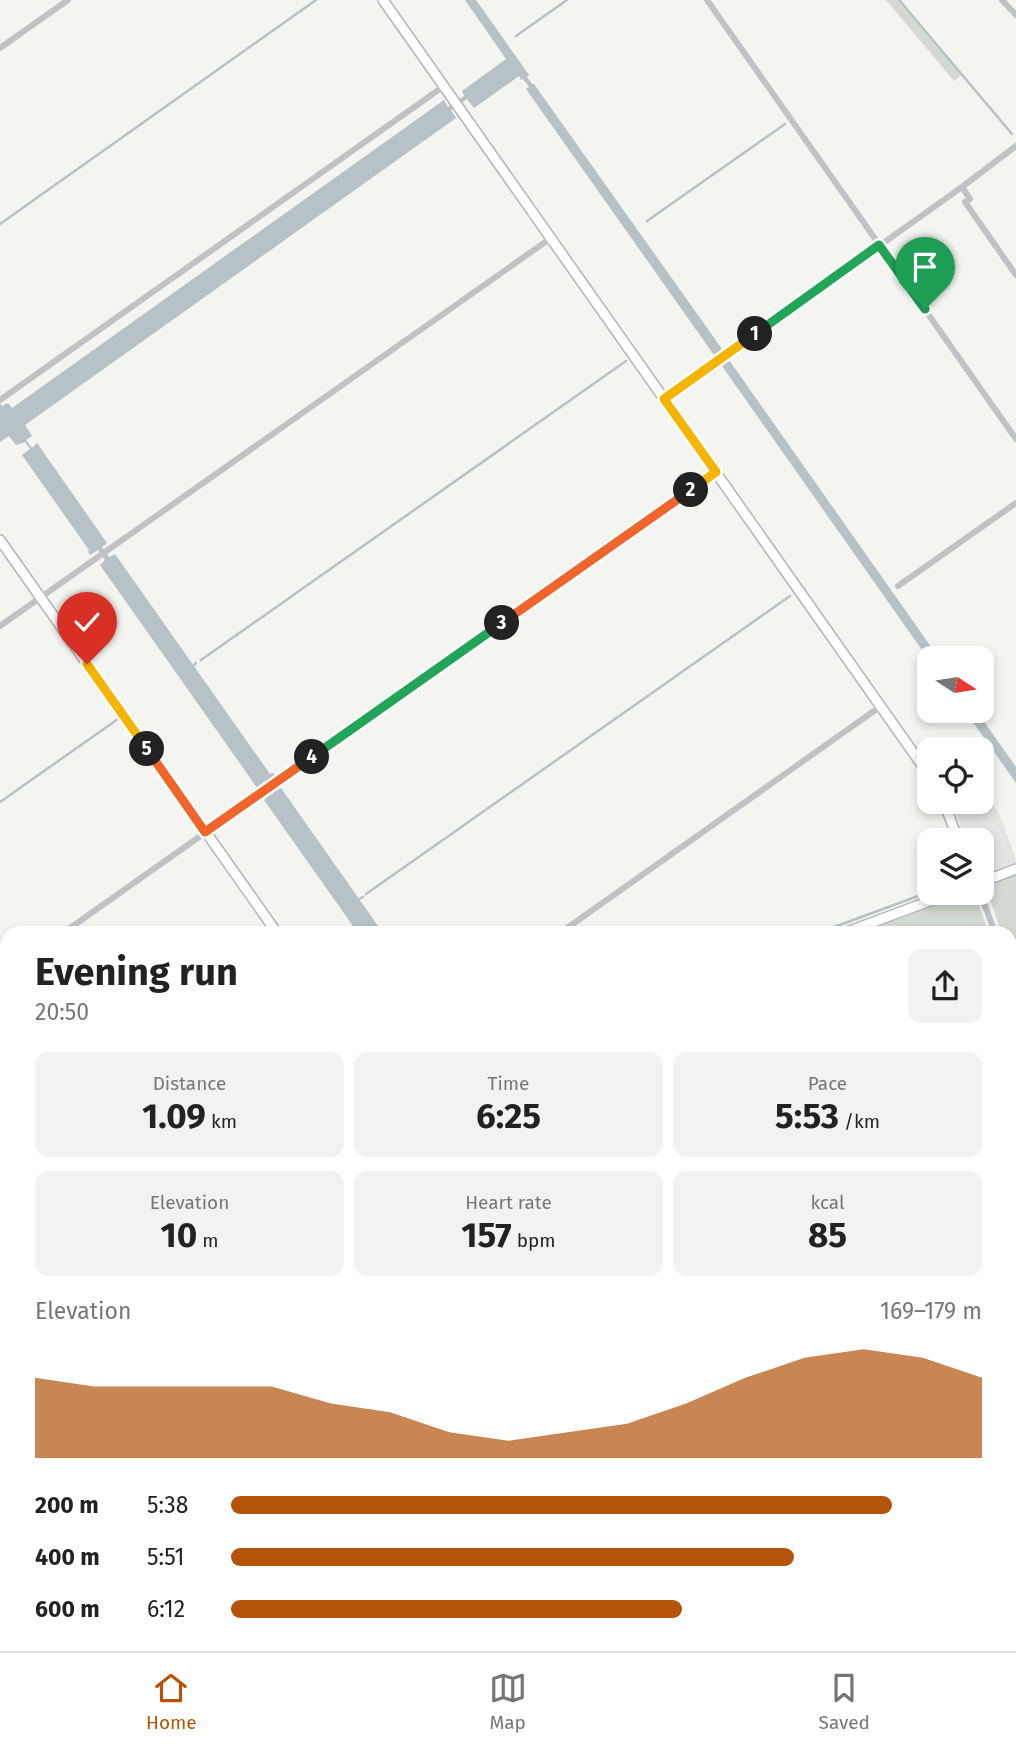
<!DOCTYPE html>
<meta charset="utf-8">
<style>
:root{--surface:#fff;--page:#f2f2f2;--text:#222;--muted:#767676;--line:#e0e0e0;--accent:#b45309}
body{margin:0;font-family:"Fira Sans",sans-serif;background:var(--page);color:var(--text);height:100vh;display:flex;flex-direction:column;font-size:26px;white-space:nowrap}
*{box-sizing:border-box;margin:0}
p{font-size:23px;color:var(--muted)}
.icon{flex:none;width:38px;height:38px;fill:none;stroke:currentColor;stroke-width:2;stroke-linecap:round;stroke-linejoin:round}
.map{position:relative;flex:1;overflow:hidden}
.details{position:absolute;left:0px;top:926px;width:1017px;height:726px;display:flex;flex-direction:column;background:var(--surface);border-radius:21px 21px 0 0;box-shadow:0 4px 10px #0003}
.details>*{flex:none}
.needle{width:46px;rotate:102deg}
.buttons{position:absolute;left:917px;top:646px;display:grid;gap:14px}
.buttons a{display:grid;place-items:center;width:77px;height:77px;border-radius:14px;background:var(--surface);box-shadow:0 4px 10px #0003;font-size:35px}
.pin{position:absolute;display:grid;place-items:center;width:60px;height:60px;color:#fff;margin:-72px -30px;border-radius:50% 50% 50% 0;rotate:-45deg;box-shadow:0 0 7px #0007}
.pin .icon{rotate:45deg}
.km{position:absolute;width:35px;height:35px;margin:-18px;border-radius:50%;background:#222;color:#fff;font-size:19px;line-height:35px;text-align:center}
.round{display:grid;place-items:center;flex:none;width:74px;height:74px;border-radius:14px;background:var(--page)}
.head{display:flex;align-items:center;justify-content:space-between;height:119px;padding:0 35px}
h1{font-size:38px;font-weight:700;line-height:52px}
.figures{display:grid;grid-template-columns:repeat(3,1fr);gap:10px;height:119px;padding:7px 35px}
.figures div{display:grid;align-content:center;border-radius:14px;background:var(--page);text-align:center}
.figures b{font-size:35px;font-weight:700}
.figures small{font-size:19px;font-weight:400}
.figures p{font-size:19px}
.chart{height:196px;padding:14px 35px}
.chart p{display:flex;justify-content:space-between}
.chart svg{width:100%;height:126px;margin-top:7px;fill:var(--accent);opacity:.7}
ul{padding:0 35px;list-style:none;font-size:23px}
li{display:grid;grid-template-columns:112px 84px 1fr;align-items:center;height:52px}
li i{height:18px;border-radius:9px;background:var(--accent)}
.dock{display:flex;justify-content:space-around;align-items:center;height:98px;border-top:2px solid var(--line);background:var(--surface);font-size:19px;color:var(--muted)}
.dock a{display:grid;justify-items:center;gap:4px}
.dock .selected{color:var(--accent)}
.map>svg:first-child{display:block}
.built{fill:#e4e5e3}
.green{fill:#d4dad1}
.water{fill:#b6c2c6}
.lines{fill:none;stroke-linecap:round;stroke-linejoin:round}
.stream{stroke:#b6c2c6;stroke-width:2.5}
.secondary-casing{stroke:#b2b6ba;stroke-width:12}
.street{stroke:#bfc3c6;stroke-width:6}
.secondary{stroke:#fff;stroke-width:9}
.split-1-casing{stroke:#fff;stroke-width:14}
.split-2-casing{stroke:#fff;stroke-width:14}
.split-3-casing{stroke:#fff;stroke-width:14}
.split-4-casing{stroke:#fff;stroke-width:14}
.split-5-casing{stroke:#fff;stroke-width:14}
.split-6-casing{stroke:#fff;stroke-width:14}
.split-1{stroke:#22a559;stroke-width:9}
.split-2{stroke:#f5b400;stroke-width:9}
.split-3{stroke:#f0652b;stroke-width:9}
.split-4{stroke:#22a559;stroke-width:9}
.split-5{stroke:#f0652b;stroke-width:9}
.split-6{stroke:#f5b400;stroke-width:9}
</style>
<div class="map">
<svg width="1016" height="1651" viewBox="0 0 1016 1651">
<rect width="100%" height="100%" fill="#f4f4f0"/>
<path class="built" d="M982,788L1000,815L1016,860V865L982,876V840H966L952,802H982Z"/>
<path class="green" d="M886,0H897L961,75L954,81Z
M1016,874V973L1010,956V933H1001L990,899L995,882Z
M968,893L976,898L989,933H860Z
M1010,989L1016,1006V1197L1010,1199Z
M7,1245V1550L0,1552V1248Z"/>
<path class="water" d="M465,0H476L529,75L527,77L532,84H534L722,349L720,351L728,361L729,360L939,658H929V660L722,366L724,364L717,354L714,355L526,89L529,87L523,79L521,80L519,76L474,108L467,99L451,110L456,118L25,425L32,436L26,440L32,448L37,443L107,543L102,547L109,557L115,554L270,774L273,773L275,776L268,782L274,791L281,788L383,933H358L264,800L270,795L264,785L258,789L100,565L105,560L98,550L90,555L88,552L89,550L22,455L30,449L25,442L16,445L9,436L0,442V403L2,406L8,403L12,408L444,100L448,107L464,96L462,91L506,59Z
M965,711H981L978,713L1016,767V783Z
M7,1393V1442L0,1444V1396Z
M0,1589L7,1610V1645H19L21,1651H0Z"/>
<g class="lines">
<path class="stream" d="M899,0L1012,134
M516,36L567,0
M647,221L785,124
M0,224L316,0
M201,660L626,361
M194,665L196,663
M0,802L118,719
M366,894L790,596
M359,899L363,897
M818,933L929,892
M1010,1363L1016,1361
M181,1651L199,1645"/>
<defs>
<path id="secondary" d="M383,0L929,775
M0,540L277,933
M944,802L958,840
M982,882L1016,869
M844,933L954,892
M0,1243L7,1241
M635,1645L637,1651"/>
</defs>
<use href="#secondary" class="secondary-casing"/>
<path class="street" d="M707,0L1016,439
M1002,0L1016,15
M0,48L68,0
M962,187L970,199L965,202L1016,275
M664,399L962,187L1016,146
M0,400L444,86
M898,586L1016,503
M0,626L551,238
M980,892L995,933
M63,933L716,472
M560,933L881,706
M1010,974L1016,991
M0,977L7,972
M1010,1201L1016,1199
M1010,1514L1016,1512
M0,1555L7,1553
M619,1651L636,1645"/>
<use href="#secondary" class="secondary"/>
</g>
<g class="lines">
<defs>
<path id="split-1" d="M755,334L879,245L925,309"/>
<path id="split-2" d="M691,490L716,472L664,399L755,334"/>
<path id="split-3" d="M502,623L691,490"/>
<path id="split-4" d="M312,757L502,623"/>
<path id="split-5" d="M147,749L205,832L312,757"/>
<path id="split-6" d="M87,664L147,749"/>
</defs>
<use href="#split-1" class="split-1-casing"/>
<use href="#split-2" class="split-2-casing"/>
<use href="#split-3" class="split-3-casing"/>
<use href="#split-4" class="split-4-casing"/>
<use href="#split-5" class="split-5-casing"/>
<use href="#split-6" class="split-6-casing"/>
<use href="#split-1" class="split-1"/>
<use href="#split-2" class="split-2"/>
<use href="#split-3" class="split-3"/>
<use href="#split-4" class="split-4"/>
<use href="#split-5" class="split-5"/>
<use href="#split-6" class="split-6"/>
</g>
</svg>
<div class="buttons">
<a><svg class="needle" viewBox="-14 -14 28 28"><path d="M0-13l5 13h-10z" fill="#e53935"/><path d="M0 13l5-13h-10z" fill="#767676"/></svg></a>
<a><svg class="icon" aria-label="locate" viewBox="0 0 24 24"><circle cx="12" cy="12" r="6"/><path d="M12 2v4M12 18v4M2 12h4M18 12h4"/></svg></a>
<a><svg class="icon" aria-label="layers" viewBox="0 0 24 24"><path d="M12 4l9 5-9 5-9-5zM3 14l9 5 9-5"/></svg></a>
</div>
<div class="pin" style="left:925px;top:309px;background:#1e9e55"><svg class="icon" aria-label="arrive" viewBox="0 0 24 24"><path d="M6 21V4h12l-3 4 3 4H6"/></svg></div>
<div class="pin" style="left:87px;top:664px;background:#d93025"><svg class="icon" aria-label="check" viewBox="0 0 24 24"><path d="M5 12l5 5 9-10"/></svg></div>
<b class="km" style="left:755px;top:334px">1</b>
<b class="km" style="left:691px;top:490px">2</b>
<b class="km" style="left:502px;top:623px">3</b>
<b class="km" style="left:312px;top:757px">4</b>
<b class="km" style="left:147px;top:749px">5</b>
<section class="details">
<div class="head"><div><h1>Evening run</h1><p>20:50</p></div><a class="round"><svg class="icon" aria-label="share" viewBox="0 0 24 24"><path d="M12 15V3M7 8l5-5 5 5M5 13v7h14v-7"/></svg></a></div>
<div class="figures">
<div><p>Distance</p><b>1.09<small> km</small></b></div>
<div><p>Time</p><b>6:25</b></div>
<div><p>Pace</p><b>5:53<small> /km</small></b></div>
</div>
<div class="figures">
<div><p>Elevation</p><b>10<small> m</small></b></div>
<div><p>Heart rate</p><b>157<small> bpm</small></b></div>
<div><p>kcal</p><b>85</b></div>
</div>
<div class="chart"><p><span>Elevation</span>169–179 m</p>
<svg viewBox="0 0 160 44" preserveAspectRatio="none"><path d="M0 44V16L10 19L20 19L30 19L40 19L50 25L60 28L70 35L80 38L90 35L100 32L110 25L120 16L130 9L140 6L150 9L160 16V44z"/></svg>
</div>
<ul>
<li><b>200 m</b>5:38<i style="width:88%"></i></li>
<li><b>400 m</b>5:51<i style="width:75%"></i></li>
<li><b>600 m</b>6:12<i style="width:60%"></i></li>
</ul>
</section>
</div>
<nav class="dock">
<a class="selected"><svg class="icon" aria-label="home" viewBox="0 0 24 24"><path d="M3 11l9-7 9 7M6 9v11h12V9"/></svg>Home</a>
<a><svg class="icon" aria-label="map" viewBox="0 0 24 24"><path d="M3 6l6-2 6 2 6-2v14l-6 2-6-2-6 2zM9 4v14M15 6v14"/></svg>Map</a>
<a><svg class="icon" aria-label="saved" viewBox="0 0 24 24"><path d="M7 4h10v16l-5-4-5 4z"/></svg>Saved</a>
</nav>
